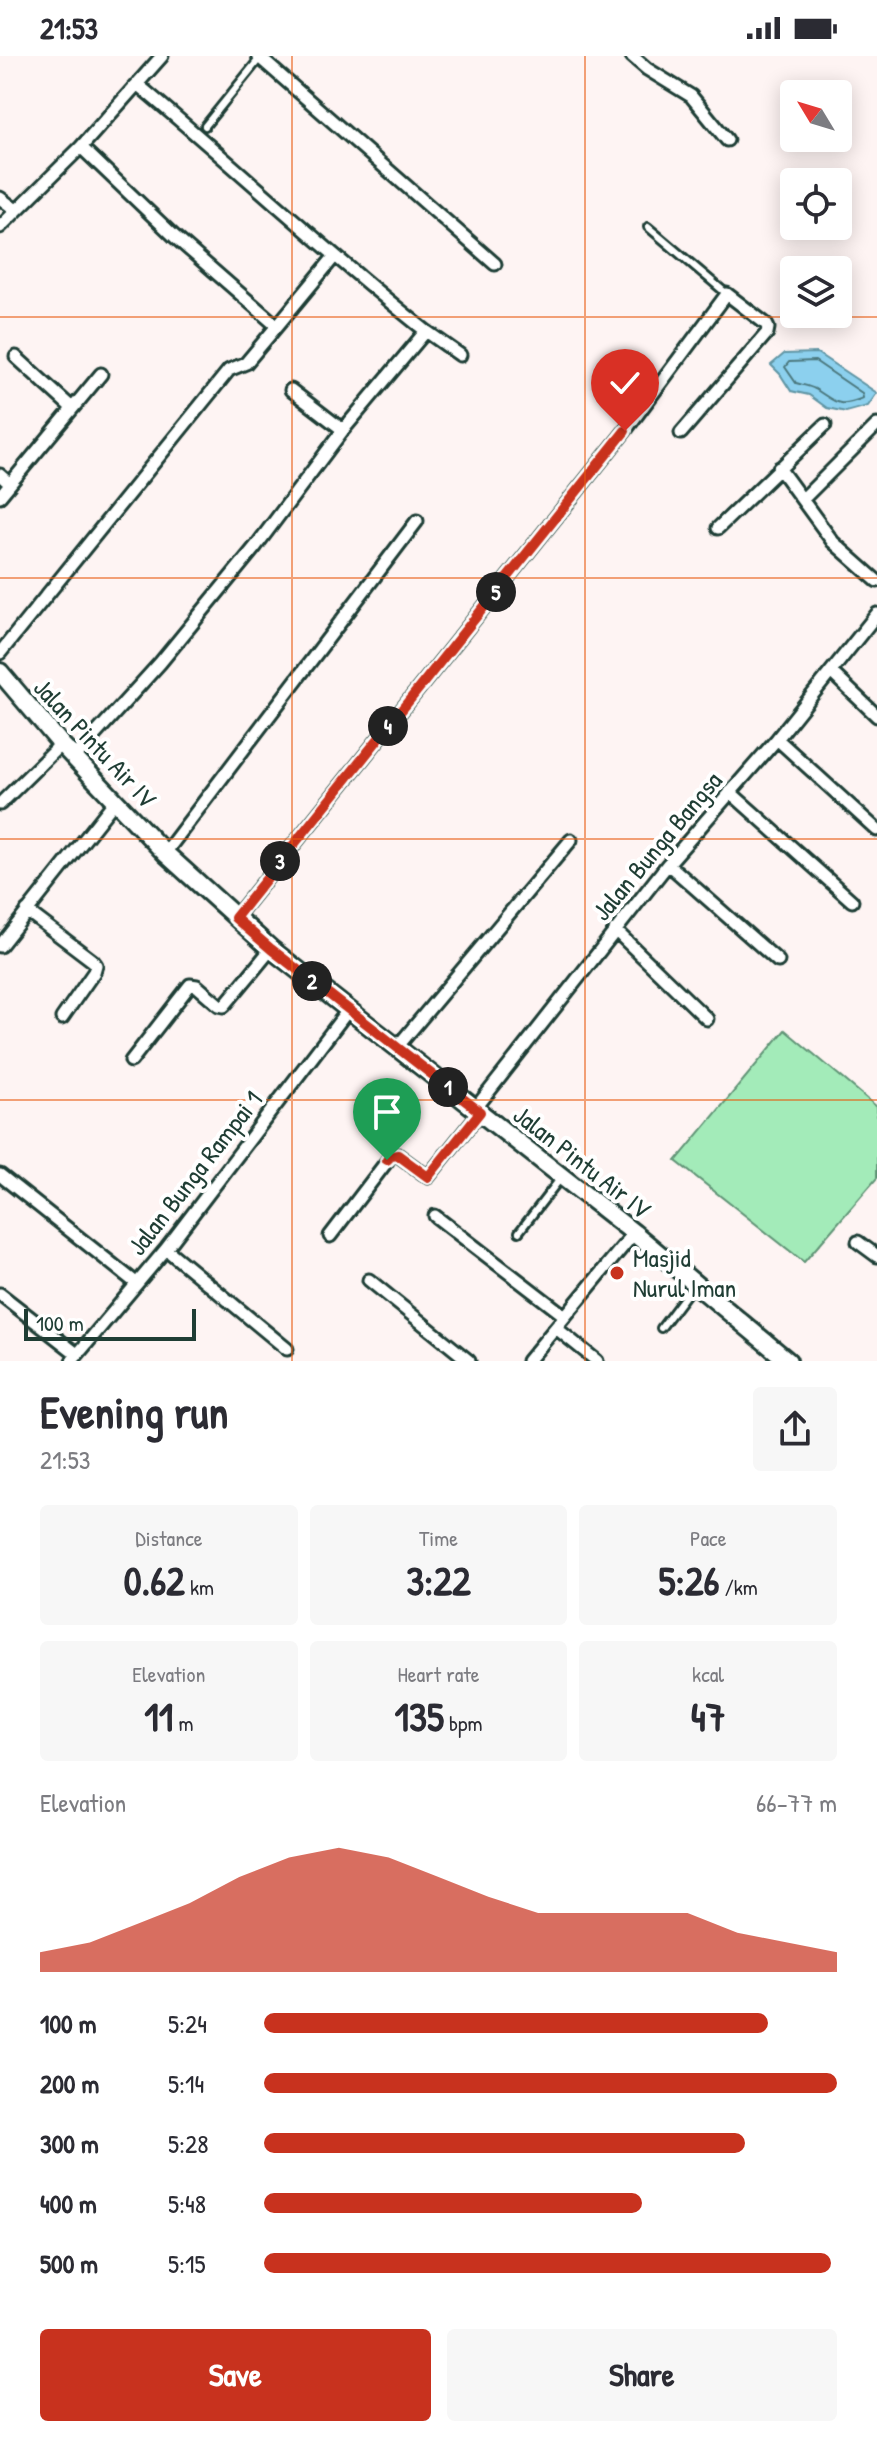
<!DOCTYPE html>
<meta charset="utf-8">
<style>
:root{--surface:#fff;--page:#f7f7f7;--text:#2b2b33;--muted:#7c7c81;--accent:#c8321e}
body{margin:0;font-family:"Patrick Hand",sans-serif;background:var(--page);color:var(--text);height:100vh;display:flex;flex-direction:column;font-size:30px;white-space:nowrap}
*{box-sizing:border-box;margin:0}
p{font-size:26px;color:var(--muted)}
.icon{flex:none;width:44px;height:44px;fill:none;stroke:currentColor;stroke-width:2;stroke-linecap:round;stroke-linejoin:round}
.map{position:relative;height:1305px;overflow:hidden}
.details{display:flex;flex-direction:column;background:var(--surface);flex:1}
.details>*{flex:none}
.needle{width:52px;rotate:308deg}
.buttons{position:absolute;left:780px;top:24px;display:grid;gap:16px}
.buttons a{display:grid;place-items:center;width:72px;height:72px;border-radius:8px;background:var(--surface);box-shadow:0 4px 20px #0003;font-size:40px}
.scale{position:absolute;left:24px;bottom:20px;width:172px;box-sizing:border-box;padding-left:8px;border:4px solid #1f3d34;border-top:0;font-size:22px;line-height:28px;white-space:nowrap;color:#1f3d34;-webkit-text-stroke:6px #fff;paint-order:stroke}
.pin{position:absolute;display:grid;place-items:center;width:68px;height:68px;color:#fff;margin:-82px -34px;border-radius:50% 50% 50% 0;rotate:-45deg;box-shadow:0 0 8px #0007}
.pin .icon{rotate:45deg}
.km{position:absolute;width:40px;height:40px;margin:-20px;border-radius:50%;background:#222;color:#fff;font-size:22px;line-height:40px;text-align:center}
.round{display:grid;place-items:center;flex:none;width:84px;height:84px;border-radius:8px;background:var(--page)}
.head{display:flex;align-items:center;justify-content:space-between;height:136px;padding:0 40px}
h1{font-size:44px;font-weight:700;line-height:60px}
.metrics{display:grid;grid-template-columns:repeat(3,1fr);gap:12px;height:136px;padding:8px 40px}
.metrics div{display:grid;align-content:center;border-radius:8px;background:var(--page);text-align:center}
.metrics b{font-size:40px;font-weight:700}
.metrics small{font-size:22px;font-weight:400}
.metrics p{font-size:22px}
.chart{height:224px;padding:16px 40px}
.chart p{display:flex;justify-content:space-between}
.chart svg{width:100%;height:144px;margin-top:8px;fill:var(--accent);opacity:.7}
.cta{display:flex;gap:16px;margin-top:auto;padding:16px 40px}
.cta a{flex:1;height:92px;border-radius:8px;background:var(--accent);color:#fff;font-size:32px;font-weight:700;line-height:92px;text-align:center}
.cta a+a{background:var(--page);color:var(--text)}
ul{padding:0 40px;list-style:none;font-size:26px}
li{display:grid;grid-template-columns:128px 96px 1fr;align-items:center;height:60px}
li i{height:20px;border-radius:10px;background:var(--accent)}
.status{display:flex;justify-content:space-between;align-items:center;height:56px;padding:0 40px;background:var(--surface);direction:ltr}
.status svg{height:22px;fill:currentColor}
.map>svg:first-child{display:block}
.green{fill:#a3ebb9;stroke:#619476;stroke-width:2}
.water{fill:#8cd0ee;stroke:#6095a4;stroke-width:2}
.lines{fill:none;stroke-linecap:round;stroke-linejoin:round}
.shore{stroke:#4b787e;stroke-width:2}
.lane-casing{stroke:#1f3d34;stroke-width:12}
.street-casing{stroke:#1f3d34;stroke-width:17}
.secondary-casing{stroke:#1f3d34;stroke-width:22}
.lane{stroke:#fff;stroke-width:6}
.street{stroke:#fff;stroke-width:11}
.secondary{stroke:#fff;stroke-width:16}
.route-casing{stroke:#fff;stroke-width:16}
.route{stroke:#c8321e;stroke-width:10}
.grid{fill:none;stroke:#e8590c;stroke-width:2;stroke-opacity:0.55}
.poi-dot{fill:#c8321e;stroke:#fff;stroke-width:3}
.labels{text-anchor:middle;stroke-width:8;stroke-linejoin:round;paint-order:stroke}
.street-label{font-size:26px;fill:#1f3d34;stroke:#fff}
.poi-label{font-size:26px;fill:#1f3d34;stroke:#fff;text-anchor:start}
</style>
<div class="status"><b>21:53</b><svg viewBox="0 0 49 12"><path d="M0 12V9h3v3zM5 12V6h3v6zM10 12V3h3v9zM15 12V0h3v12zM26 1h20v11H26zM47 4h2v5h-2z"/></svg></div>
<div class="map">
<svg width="877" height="1305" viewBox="0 0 877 1305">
<rect width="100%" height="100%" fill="#fef4f3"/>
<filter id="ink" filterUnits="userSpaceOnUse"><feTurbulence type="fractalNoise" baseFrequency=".0125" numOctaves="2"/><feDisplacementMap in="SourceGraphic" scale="16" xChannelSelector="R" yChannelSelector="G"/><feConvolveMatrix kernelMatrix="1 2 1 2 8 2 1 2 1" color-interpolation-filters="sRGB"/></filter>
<g filter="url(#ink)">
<path class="green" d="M785,974L877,1051V1122L804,1206L676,1105Z"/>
<path class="water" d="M817,297L877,337L868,350L846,356L827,352L809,339L791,335L780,318L771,309L784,298Z"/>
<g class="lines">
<path class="shore" d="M815,305L862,337L863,342C837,353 835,345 815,333C809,330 802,329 796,327L785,311L789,306Z"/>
<defs>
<path id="lane" d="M205,70L260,2
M648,171L727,238
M519,1176L560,1123
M661,1272L695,1227"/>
<path id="street" d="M258,0L495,208
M632,0L647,13L691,40L727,84
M0,142L16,154
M0,171L81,91L162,0
M277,270L334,201
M426,275L460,299
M16,301L72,352
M291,334L343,374
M779,412L833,486L877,525
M0,419L10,428
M0,440L101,318
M803,443L877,369
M718,472L825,369
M0,597L229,314L246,307L277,270L175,181L81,91
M831,616L877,660
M777,683L877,774
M74,702L160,607L256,490L343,374L426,275C327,197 234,109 137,28
M730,736L852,845
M0,748L61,688
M165,797L417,465
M668,808L778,905
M27,855L93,905L96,909L94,916L62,962
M235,862L625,375L727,238L766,268L768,272L767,277L681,377
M615,874L707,963
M0,890L115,745
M398,990L571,784
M131,1005L190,929L197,930L219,949L224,950L271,893
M475,1053L668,808L777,683L877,558
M0,1119L136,1227
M435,1160L565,1260
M330,1180L391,1100L398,1099L428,1121L480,1056
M858,1186L877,1200
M166,1193L287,1293
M369,1224L469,1305
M0,1238L77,1298
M556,1272L597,1305
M72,1305L166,1193L349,953
M528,1305L634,1177"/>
<path id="secondary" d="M0,616L61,688L165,797L271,893L634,1177L788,1305"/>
</defs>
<use href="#lane" class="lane-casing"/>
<use href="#street" class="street-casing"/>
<use href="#secondary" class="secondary-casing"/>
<use href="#lane" class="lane"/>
<use href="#street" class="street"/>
<use href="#secondary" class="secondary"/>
</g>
</g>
<g class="lines" filter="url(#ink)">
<defs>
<path id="route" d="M387,1104L391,1100L398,1099L428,1121L480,1056L271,893L235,862L625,375"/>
</defs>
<use href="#route" class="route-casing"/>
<use href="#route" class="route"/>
</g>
<path class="grid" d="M292,0V1305M585,0V1305M0,261H877M0,522H877M0,783H877M0,1044H877"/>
<circle class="poi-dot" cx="617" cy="1217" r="8"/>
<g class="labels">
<g class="street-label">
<text transform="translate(95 687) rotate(47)" y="9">Jalan Pintu Air IV</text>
<text transform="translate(657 790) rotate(-50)" y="9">Jalan Bunga Bangsa</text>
<text transform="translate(582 1106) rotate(38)" y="9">Jalan Pintu Air IV</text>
<text transform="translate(195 1117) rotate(-52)" y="9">Jalan Bunga Rampai 1</text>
</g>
<g class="poi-label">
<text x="633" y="1211">Masjid<tspan x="633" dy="30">Nurul Iman</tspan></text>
</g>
</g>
</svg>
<div class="buttons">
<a><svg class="needle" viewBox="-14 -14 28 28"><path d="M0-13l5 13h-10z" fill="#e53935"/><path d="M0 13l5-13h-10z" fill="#7c7c81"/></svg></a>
<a><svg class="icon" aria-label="locate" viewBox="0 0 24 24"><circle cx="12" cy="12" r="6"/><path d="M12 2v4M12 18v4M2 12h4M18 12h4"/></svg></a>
<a><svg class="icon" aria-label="layers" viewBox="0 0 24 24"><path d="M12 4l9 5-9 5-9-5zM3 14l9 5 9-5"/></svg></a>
</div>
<div class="scale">100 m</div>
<div class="pin" style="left:387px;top:1104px;background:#1e9e55"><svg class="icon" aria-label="arrive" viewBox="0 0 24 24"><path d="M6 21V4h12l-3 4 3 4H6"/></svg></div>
<div class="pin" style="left:625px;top:375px;background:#d93025"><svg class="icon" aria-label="check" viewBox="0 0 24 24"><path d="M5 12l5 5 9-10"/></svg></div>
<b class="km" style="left:448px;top:1031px">1</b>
<b class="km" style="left:312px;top:925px">2</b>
<b class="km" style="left:280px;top:805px">3</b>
<b class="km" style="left:388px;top:670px">4</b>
<b class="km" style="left:496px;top:536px">5</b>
</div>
<section class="details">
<div class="head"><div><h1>Evening run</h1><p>21:53</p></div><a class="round"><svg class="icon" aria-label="share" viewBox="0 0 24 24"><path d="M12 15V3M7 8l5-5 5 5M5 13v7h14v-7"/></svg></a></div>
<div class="metrics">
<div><p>Distance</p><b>0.62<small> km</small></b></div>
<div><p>Time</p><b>3:22</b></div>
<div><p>Pace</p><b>5:26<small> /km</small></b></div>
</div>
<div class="metrics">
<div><p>Elevation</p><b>11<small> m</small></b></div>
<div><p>Heart rate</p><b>135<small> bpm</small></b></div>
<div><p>kcal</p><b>47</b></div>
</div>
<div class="chart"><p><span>Elevation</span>66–77 m</p>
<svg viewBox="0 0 160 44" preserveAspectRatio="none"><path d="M0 44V38L10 35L20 29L30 23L40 15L50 9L60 6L70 9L80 15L90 21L100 26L110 26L120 26L130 26L140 32L150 35L160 38V44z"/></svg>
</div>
<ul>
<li><b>100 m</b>5:24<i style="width:88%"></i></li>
<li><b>200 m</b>5:14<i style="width:100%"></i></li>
<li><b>300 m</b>5:28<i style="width:84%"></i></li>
<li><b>400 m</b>5:48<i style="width:66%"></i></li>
<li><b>500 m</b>5:15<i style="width:99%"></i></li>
</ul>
<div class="cta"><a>Save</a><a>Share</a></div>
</section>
